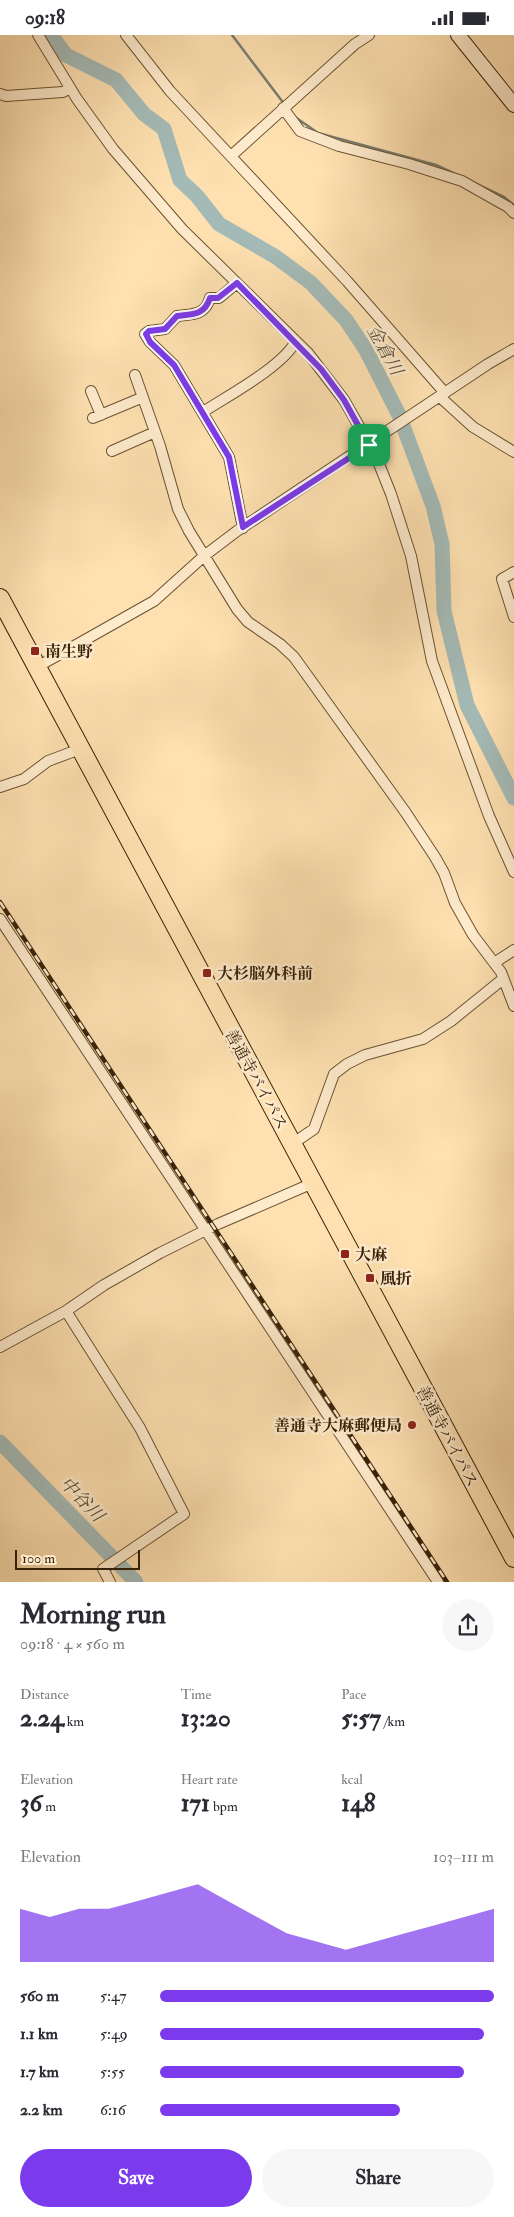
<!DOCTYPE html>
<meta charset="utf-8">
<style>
:root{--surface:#fff;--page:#f7f7f7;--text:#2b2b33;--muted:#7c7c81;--accent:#7c3aed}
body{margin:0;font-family:"IM FELL Double Pica","Noto Serif JP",serif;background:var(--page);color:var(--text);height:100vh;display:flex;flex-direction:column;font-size:19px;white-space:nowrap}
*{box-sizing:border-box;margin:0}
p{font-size:16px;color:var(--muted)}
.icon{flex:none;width:28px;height:28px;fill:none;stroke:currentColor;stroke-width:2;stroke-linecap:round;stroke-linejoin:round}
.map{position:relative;height:1547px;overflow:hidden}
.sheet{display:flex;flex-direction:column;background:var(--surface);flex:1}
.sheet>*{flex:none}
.scale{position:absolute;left:15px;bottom:12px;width:125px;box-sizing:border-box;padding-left:5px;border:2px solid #392208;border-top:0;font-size:14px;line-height:18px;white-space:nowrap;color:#392208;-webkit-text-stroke:4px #feebcc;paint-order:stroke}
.pin{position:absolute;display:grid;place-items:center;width:42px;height:42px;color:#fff;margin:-21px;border-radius:10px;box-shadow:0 2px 8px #0006}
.round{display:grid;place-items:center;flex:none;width:52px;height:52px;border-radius:26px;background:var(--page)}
.head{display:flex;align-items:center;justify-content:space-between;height:85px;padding:0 20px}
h1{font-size:28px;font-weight:800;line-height:38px}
.figures{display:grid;grid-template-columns:repeat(3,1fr);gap:8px;height:85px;padding:5px 20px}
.figures div{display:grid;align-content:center}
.figures b{font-size:25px;font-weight:800}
.figures small{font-size:14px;font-weight:400}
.figures p{font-size:14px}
.chart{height:140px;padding:10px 20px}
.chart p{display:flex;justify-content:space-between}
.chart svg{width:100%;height:90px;margin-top:5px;fill:var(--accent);opacity:.7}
.button{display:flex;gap:10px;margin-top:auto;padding:10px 20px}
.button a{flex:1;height:58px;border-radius:30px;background:var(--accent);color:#fff;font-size:20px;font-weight:800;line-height:58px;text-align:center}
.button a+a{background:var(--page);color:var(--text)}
ul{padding:0 20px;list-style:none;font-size:16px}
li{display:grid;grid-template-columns:80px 60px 1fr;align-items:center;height:38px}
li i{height:12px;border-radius:6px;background:var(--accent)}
.status{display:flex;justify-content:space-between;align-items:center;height:35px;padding:0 25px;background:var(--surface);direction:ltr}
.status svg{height:14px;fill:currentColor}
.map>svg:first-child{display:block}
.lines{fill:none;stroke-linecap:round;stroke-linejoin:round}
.stream{stroke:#797d70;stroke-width:2.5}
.river{stroke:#a4bab6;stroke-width:15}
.street-casing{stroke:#6a5232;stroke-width:12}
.secondary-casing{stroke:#392208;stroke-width:16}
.highway-casing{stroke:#392208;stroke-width:20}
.street{stroke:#feebcc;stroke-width:10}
.secondary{stroke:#feebcc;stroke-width:14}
.highway{stroke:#fee0b1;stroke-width:18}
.rail-casing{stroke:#392208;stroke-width:4.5}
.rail{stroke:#feebcc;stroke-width:2.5;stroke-dasharray:8;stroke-linecap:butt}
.route-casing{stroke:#fff;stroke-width:10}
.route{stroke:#7c3aed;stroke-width:6}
.poi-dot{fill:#8f2418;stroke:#feebcc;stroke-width:2}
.labels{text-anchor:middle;stroke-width:5;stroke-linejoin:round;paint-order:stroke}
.poi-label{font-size:16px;font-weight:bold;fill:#392208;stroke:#feebcc;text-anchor:start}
.street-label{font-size:16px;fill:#392208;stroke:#feebcc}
.water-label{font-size:18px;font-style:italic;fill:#59503c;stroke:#feebcc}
</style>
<div class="status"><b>09:18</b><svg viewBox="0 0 49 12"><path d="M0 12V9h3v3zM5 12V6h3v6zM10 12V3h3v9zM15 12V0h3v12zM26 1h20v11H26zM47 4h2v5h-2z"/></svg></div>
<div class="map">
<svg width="514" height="1547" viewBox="0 0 514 1547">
<rect width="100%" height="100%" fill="#fee0b1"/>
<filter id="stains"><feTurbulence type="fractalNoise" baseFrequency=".004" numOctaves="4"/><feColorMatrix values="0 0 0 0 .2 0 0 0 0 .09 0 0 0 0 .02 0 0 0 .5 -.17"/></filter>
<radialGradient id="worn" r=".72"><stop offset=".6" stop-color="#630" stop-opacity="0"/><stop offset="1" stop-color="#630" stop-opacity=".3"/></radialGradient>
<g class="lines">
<path class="stream" d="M232,0L285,70
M295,82L318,98L436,130L504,162L514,170"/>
<path class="river" d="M51,0L66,20L116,45L144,79L164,94L180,145L197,161L219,189L276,222L311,248L346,285L366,315L399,380L433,471L442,509L444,576L467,670L514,763
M0,1407L136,1547"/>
<defs>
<path id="street" d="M38,0L77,64L113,114L182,194L308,318L344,365L356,386L375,419L391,459L411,521L432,626L489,781L514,837
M126,0L170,56L347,246L445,358
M0,59L6,61L63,57L70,53
M283,73L300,96L339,111L409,129L462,146L508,172L514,178
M231,121L355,9L369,0
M237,248L219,263H210C205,281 192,279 177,281L165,294L149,296L145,299L150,307L174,330L229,422L243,493
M135,340L160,411L178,474L189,496L237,574L248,587L280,609L294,622L406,778L435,822L444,838L455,868L473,900L501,937L514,971
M91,356L101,380
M440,362L473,392L514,417
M203,377C229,360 282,332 296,306
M93,383L141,363
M112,416L155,397
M514,537L502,544L514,582
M37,632L154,566L204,521L237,496L488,329L514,314
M0,752L24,744L48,726L80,714
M0,884L438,1547
M494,928L514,915
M292,1109L314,1094L334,1039L347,1029L365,1020L423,1004L451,986L503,944
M66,1276L140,1393L184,1479L103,1534L110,1547
M0,1312L66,1276L104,1250L160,1218L218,1189L313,1148"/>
<path id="secondary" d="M458,0L514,70"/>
<path id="highway" d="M0,563L514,1523"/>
</defs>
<use href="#street" class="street-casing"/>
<use href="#secondary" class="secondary-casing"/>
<use href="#highway" class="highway-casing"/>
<use href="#street" class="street"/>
<use href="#secondary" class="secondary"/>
<use href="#highway" class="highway"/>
<defs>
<path id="rail" d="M0,867L447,1547"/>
</defs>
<use href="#rail" class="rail-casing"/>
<use href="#rail" class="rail"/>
</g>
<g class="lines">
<defs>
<path id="route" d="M237,248L321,334L344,365L369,410L243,492L229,422L174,330L150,307L146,299L149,296L165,294L177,281C192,279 204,281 210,263H218Z"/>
</defs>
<use href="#route" class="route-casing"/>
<use href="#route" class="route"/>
</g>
<g class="poi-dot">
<rect x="30" y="611" width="10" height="10" rx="2.5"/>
<rect x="202" y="933" width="10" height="10" rx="2.5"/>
<rect x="340" y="1214" width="10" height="10" rx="2.5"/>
<rect x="365" y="1238" width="10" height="10" rx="2.5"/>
<circle cx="412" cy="1390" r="5"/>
</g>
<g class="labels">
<g class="poi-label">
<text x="45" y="622">南生野</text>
<text x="217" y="944">大杉脳外科前</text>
<text x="355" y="1225">大麻</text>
<text x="380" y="1249">風折</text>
<text x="402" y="1396" text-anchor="end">善通寺大麻郵便局</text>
</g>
<g class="street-label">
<text transform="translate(257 1044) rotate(61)" y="6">善通寺バイパス</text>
<text transform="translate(448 1401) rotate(62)" y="6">善通寺バイパス</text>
</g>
<g class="water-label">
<text transform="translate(385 315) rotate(61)" y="6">金倉川</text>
<text transform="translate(82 1464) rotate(46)" y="6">中谷川</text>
</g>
</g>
<rect width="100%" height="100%" filter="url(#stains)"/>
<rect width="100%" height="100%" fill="url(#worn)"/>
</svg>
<div class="scale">100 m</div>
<div class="pin" style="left:369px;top:410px;background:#1e9e55"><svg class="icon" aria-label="arrive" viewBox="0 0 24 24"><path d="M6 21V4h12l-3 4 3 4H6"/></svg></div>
</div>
<section class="sheet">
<div class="head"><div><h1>Morning run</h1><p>09:18 · 4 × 560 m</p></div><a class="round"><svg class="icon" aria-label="share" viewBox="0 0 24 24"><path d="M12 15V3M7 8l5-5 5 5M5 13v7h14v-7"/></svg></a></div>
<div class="figures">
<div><p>Distance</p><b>2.24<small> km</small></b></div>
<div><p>Time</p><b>13:20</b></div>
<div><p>Pace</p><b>5:57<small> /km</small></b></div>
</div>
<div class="figures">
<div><p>Elevation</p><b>36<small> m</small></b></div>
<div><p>Heart rate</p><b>171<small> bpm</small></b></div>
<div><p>kcal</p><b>148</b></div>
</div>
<div class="chart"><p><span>Elevation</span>103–111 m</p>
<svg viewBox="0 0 160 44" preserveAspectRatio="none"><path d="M0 44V18L10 22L20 18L30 18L40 14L50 10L60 6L70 14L80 22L90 30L100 34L110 38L120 34L130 30L140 26L150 22L160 18V44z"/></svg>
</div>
<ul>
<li><b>560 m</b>5:47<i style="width:100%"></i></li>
<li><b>1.1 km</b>5:49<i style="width:97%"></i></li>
<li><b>1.7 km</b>5:55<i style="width:91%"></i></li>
<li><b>2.2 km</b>6:16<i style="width:72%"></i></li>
</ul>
<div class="button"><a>Save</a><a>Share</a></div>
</section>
